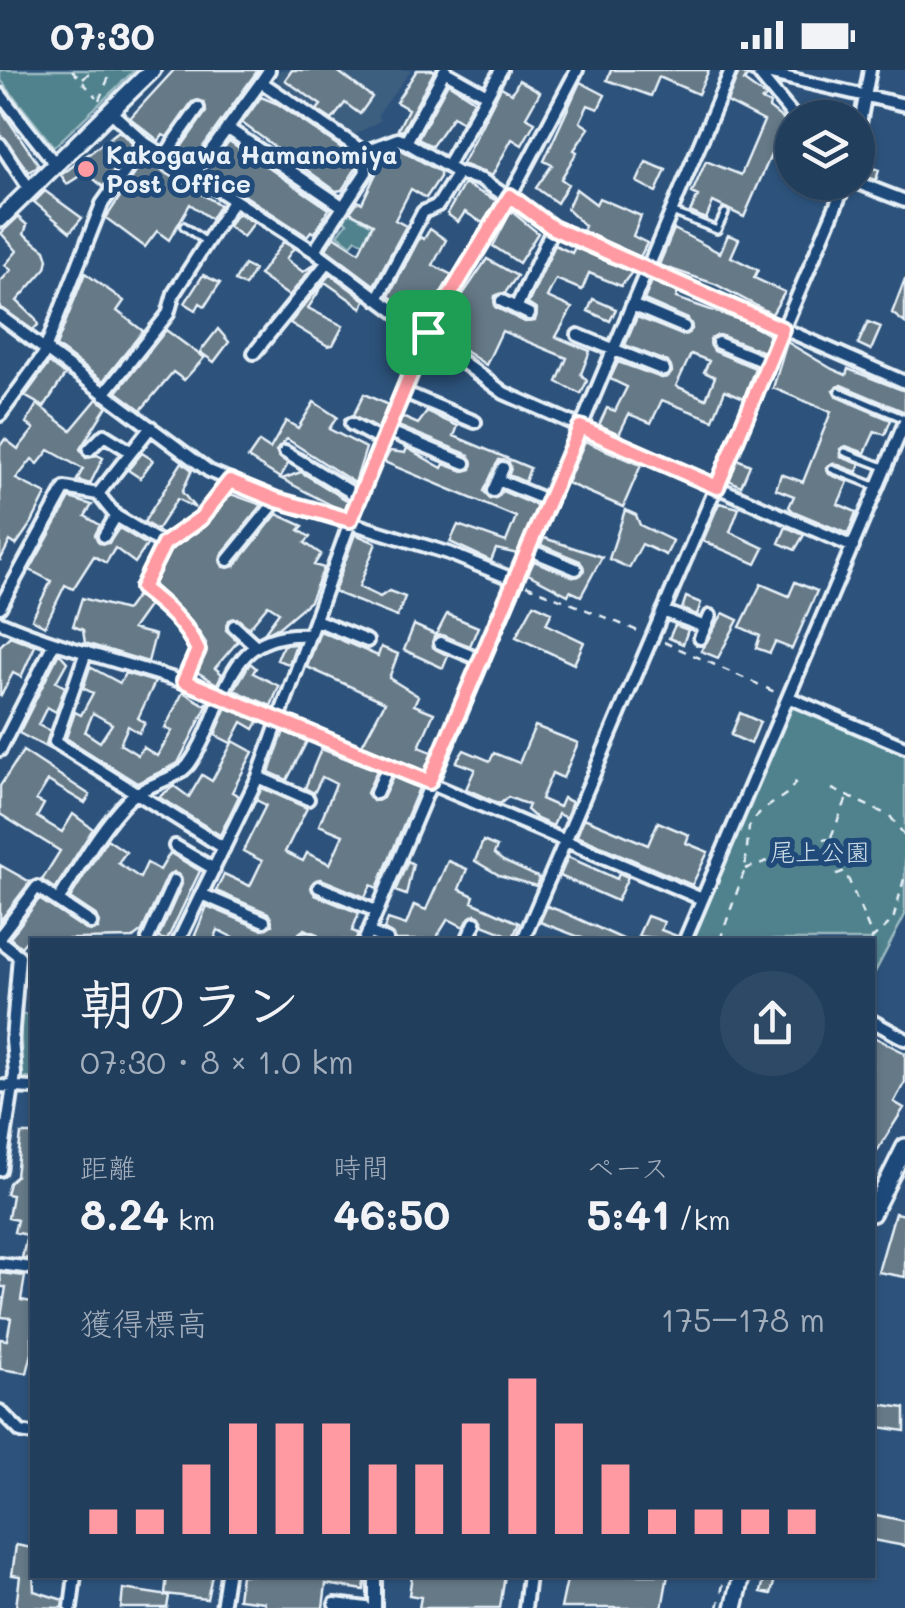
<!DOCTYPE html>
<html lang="ja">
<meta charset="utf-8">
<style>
:root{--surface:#223e5d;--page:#2e4966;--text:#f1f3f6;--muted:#a2aebc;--line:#3f5772;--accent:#ff9aa2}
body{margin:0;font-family:Mali,"Klee One",sans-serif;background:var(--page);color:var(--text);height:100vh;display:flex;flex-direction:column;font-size:38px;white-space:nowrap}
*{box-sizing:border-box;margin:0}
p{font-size:32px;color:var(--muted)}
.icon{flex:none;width:55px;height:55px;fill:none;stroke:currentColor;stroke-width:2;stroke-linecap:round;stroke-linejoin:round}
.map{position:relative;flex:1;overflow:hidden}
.drawer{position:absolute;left:30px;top:868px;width:845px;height:640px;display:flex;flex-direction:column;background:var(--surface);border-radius:0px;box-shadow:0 2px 8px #0004,0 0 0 2px var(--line)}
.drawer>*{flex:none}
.buttons{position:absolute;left:775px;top:30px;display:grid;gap:20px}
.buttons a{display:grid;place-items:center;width:100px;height:100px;border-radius:50%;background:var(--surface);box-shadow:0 2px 8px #0004,0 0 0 2px var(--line);font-size:50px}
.pin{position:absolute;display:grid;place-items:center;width:85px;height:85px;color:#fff;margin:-42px;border-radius:20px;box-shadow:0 5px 15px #0006}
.round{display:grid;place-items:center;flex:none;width:105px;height:105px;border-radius:52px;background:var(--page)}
.overview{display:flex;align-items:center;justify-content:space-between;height:170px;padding:0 50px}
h1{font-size:55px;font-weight:800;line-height:75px}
.stats{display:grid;grid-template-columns:repeat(3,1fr);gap:15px;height:170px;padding:10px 50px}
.stats div{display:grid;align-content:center}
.stats b{font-size:42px;font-weight:800}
.stats small{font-size:28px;font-weight:400}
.stats p{font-size:28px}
.chart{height:280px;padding:20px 50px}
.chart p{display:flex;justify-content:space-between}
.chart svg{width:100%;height:180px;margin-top:10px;stroke:var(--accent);stroke-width:6}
.status{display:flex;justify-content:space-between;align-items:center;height:70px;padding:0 50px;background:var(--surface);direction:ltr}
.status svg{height:28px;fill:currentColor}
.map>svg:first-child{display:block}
.built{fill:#3e5e7f}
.green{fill:#50828d;stroke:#9cbac2;stroke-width:2.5}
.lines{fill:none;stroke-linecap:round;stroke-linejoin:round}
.stream{stroke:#82a7be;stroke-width:4}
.building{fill:#657986;stroke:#e8f1f8;stroke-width:2.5;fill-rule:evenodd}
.lane-casing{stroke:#e8f1f8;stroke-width:12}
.street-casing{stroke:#e8f1f8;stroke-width:18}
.secondary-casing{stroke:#e8f1f8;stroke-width:22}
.path{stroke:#e8f1f8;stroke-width:2.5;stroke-dasharray:8 8;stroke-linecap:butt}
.lane{stroke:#1f4a7a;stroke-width:5}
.street{stroke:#1f4a7a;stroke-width:10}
.secondary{stroke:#1f4a7a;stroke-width:15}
.route-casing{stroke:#fff;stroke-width:20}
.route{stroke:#ff9aa2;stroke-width:12}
.poi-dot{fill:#ff9aa2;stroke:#1f4a7a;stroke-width:4}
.labels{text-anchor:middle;stroke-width:10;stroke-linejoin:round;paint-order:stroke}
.poi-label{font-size:25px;font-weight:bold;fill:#e8f1f8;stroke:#1f4a7a;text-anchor:start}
.park-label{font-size:25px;fill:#d1e0e8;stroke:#1f4a7a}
</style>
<div class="status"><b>07:30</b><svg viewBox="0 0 49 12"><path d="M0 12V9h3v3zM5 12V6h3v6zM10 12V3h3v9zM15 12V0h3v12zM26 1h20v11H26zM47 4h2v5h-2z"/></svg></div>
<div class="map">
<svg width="905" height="1538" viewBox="0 0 905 1538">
<rect width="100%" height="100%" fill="#2d537c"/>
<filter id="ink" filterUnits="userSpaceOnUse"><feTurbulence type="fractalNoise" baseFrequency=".01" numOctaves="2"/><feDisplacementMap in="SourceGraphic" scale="20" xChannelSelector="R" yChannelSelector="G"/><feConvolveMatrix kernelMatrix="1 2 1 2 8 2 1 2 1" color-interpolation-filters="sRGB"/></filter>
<g filter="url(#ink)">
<path class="built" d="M280,0H411L377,46L381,50L354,65L277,10Z"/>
<path class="green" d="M0,0H135L54,77L0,9Z
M346,140L372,155L363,173L356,169L351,175L338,165L347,153L342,148Z
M791,633L905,682V845L873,906L872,870H692Z
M20,943L32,947V1009L22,1007Z"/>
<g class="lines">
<path class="stream" d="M432,265L447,239"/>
</g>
<path class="building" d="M174,0H258L192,92L177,83L206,42L204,32H192L167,67L163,65L159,71L130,48Z
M292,0H336L372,27L360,44L345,33L332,50L317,40L321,35L285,10Z
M417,0H435L402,61L398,59L408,39L396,32Z
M611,0H709L698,24L659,7L651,26L607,10Z
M739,2L747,6L744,11L766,27L762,30L770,34L769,38L792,56V69L784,66L774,78L744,147L713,132L706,149L690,142L698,126L692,123L706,91L741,105L764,51L727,32Z
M519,10L540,22L526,47L535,52L522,75L512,69L492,106L462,94L501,17L512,23Z
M580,12L605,25L598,39L588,35L580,52L589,58L574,80L577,82L561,109L568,114L557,133L536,118L552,95L544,91Z
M448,13L474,30L462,52L453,46L432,76L418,69Z
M261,27L278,34L356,88L357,97L342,120L336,121L242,53Z
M0,38L39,95L29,102L0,65Z
M119,61L133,74L103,117L86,102L67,114L61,105Z
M229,71L329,139L315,163L311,161L307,166L207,101Z
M398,78L440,102V107L426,128L411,119L395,150L406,156L374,215L326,179L334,166L359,182L373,154L350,142L358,131L362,133L379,97Z
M147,85L159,92L156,97L220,135L211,149L190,134L169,170L157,161L145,177L106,148Z
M646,92L666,100L656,122L637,112Z
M858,93L879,100L876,110L858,104Z
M464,114L497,131L483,153L465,142L458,152L447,144Z
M576,119L596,134L599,128L641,146L633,166L647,173L640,187L583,161L585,156L567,139Z
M45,121L82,148L70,162L34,132Z
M511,141L538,163L519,193L493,176Z
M238,143L254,153L243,167L228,156Z
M18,147L27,155L24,164L45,180L48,189L46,198L17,231L35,248L38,255L33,260L0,237V212L11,200L5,195L17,181L1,163Z
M430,159L446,170L433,195L452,205L423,252L389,226L420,167L424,169Z
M674,159L720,183L728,165L739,169L731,187L758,200L754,208L785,222L772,244L715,214L659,195Z
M283,172L294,178L286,189L303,202L316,193L289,226L259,205Z
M555,175L572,183L575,177L632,202L621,216L589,203L582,220L556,209L547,227L572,238L556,267L590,281L581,304L587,311L581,324L557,312L567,288L502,261L486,295L437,262L487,189L517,206L505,223L495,226V237L525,252L535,251L537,240L528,234Z
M244,195L254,200L245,216L235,211Z
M85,203L124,231L117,241L143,261L103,311L56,276Z
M330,204L365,230L362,238L325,212L308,238L343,256L333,275L328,276L290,253Z
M203,205L220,213L205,236L200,233L196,240L185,233Z
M905,209V253L892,243Z
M652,211L678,222L676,228L746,252L771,266L764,282L720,265L710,269L714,281L755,298L744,328L725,320L713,350L662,330L651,353L629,344L619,364L599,355L607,338L615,341L627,317L610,309L618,292L662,308L672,302L668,292L625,275L637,247L682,265L692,259L688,249L644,230ZM691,284L709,291L704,302L715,307L706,329L676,316Z
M593,229L616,239L610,251L588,241Z
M868,252L881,257L871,280L858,274Z
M218,259L229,272L214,292L200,282Z
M166,260L204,288L184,310L173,302L141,340L117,322Z
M787,272L832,299L846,305L848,299L905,321V342L841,315L833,320L837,327L891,350L885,365L875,361L865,383L846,376L840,379L841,387L860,394L857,402L833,393L826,398L829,404L848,412L838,434L856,442L848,464L793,441L789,437L794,426L776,419L781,404L803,412L831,342L773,318Z
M49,293L65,305L44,337L25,326Z
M364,324L388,335L378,359L353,346Z
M97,329L107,336L80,379L86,388L97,385L103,388L90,414L77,410L83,399L49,380L38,394L32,389L16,409L46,424L32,452L16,475L10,471L0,491V376L5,369L18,379L34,359L26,353L37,334L71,360Z
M314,332L337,347L329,359L366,378L355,413L287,369L276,381L288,394L280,408L248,388L259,372L270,379L286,351L298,358Z
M427,342L458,356L454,366L530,398L525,412L509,405V392L499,390L484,421L490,429L502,421L538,436L518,484L496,479L491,491L450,472L458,455L506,472L516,447L384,392L390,381L405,383L407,378L442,398L444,394L463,401L471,399L469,385L398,356L402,347L418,354Z
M585,371L641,395L623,437L567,413Z
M142,383L153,390L140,408L128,400Z
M737,389L750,395L741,416L729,410Z
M182,392L192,400L182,422L195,438L177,429L157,460L144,452Z
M301,402L348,431L344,442L282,409Z
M231,424L262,435L221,485L223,497L235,496L277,444L303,456L299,460L310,467L305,473L321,484L314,495L324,498L310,531L278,558L264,563L279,542L268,535L249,558L237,548L228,550L226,560L238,571L215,598L222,604L217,614L197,602L206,573L191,551L153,515L170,480L206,455Z
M70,428L92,435L85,446L100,455L95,465L99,473H109L119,458L147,475L135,493L115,478L106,493L94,486L73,519L65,515L45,556L32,549L51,511L30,500Z
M719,433L739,438L730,462L764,478L756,494L703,471Z
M625,440L636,445L640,455L673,471L666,485L642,474L629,498L609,489Z
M786,457L804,465L795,480L779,473Z
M355,464L376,473L359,517L380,527L389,521L405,527L397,547L334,522Z
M544,468L602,487L581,526L570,521L568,525L528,504L534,491L574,507L584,501L580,491L541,475Z
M795,512L817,521L792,579L775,572L770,583L756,578L760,566L740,557L761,514L789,526Z
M137,525L149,535L132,559L155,565L148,592L85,573L83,560L73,556L82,528L126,540Z
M686,527L701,533L697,545L682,539Z
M534,534L552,542L546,554L584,572L574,594L516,567Z
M723,543L738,550L718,588L701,581Z
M447,544L478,557L470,576L442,565L434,567L433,577L448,586L443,598L404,580L414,555L436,565Z
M675,555L688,560L683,574L669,568Z
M320,561L378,586L381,577L398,584L389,608L418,626L414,635L434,643L419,677L434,683L426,702L362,675L385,632L307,597Z
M10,566L35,576L21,607L13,603L0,627V576Z
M296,574L289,594L277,590L283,575Z
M59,583L67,592L56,612L65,617L56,642L47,637L38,655L50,661L46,674L55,682L19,663Z
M250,593L256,598L253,603L279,616L271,636L234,620Z
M90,597L120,613L125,603L155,612L138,648L145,653L139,663L128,656L120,674L138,685L143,677L157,686L172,661L165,658L183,622L205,635L210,630L178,693L137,713L66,668L75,642L81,645L93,623L83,618ZM93,643L112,654L100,672L85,662Z
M227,637L259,650L254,659L242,652L231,673L215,665Z
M740,643L760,652L751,674L731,665Z
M535,656L578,673L563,708L552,703L541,729L559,737L563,728L572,732L566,748L558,744L553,756L537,749L527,740L529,735L508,727L500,734L466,719L475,699L456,692L464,680L490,691L494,683L519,693Z
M284,661L307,671L287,710L269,702Z
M233,671L253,682L232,722L239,726L220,765L159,727L174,716L189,727L202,705L212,711Z
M321,679L377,700L367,723L373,731L383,728L393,707L419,718L377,818L371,815L365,827L321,809L311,815L315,825L359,843L352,861L358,863L356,870H320L317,864L304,859L297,870H238L218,860L214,870H193L207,836L261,859L272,855L268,843L216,821L224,804L250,816L262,791L243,781L266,735L256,730L262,718L307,738L285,782L303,791L307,783L330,794L343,765L319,755L336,714L322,707L314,723L305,718Z
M23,681L90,725L85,733L48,711L36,730L44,734L37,747L62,762L73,744L93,759L55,819L42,810L60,781L0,744V716Z
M584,748L648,775L658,752L689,765L686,773L708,782L692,815L577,766Z
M107,769L126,782L118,793L140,808L147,793L160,800L170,783L200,801L167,870L158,868L182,814L174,802L167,807L142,861L133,868L27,870L21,877L10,868L39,829L86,860L98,859L97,846L70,828Z
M483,771L497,777L494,784L503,791L540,808L536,816L499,805L475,791Z
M568,787L617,809L619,803L628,807L617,831L560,806Z
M408,791L413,794L406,825L395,821Z
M448,791L467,799L459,819L474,826L472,832L519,853L513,867L483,855L475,844L464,857L448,849L435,870H396L384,859L388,849L406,855L414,835L426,840Z
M0,795L30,812L0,851Z
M547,836L563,842L625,870H587L540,852Z
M647,846L664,852L661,860L677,866L676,870L638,866Z
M872,966L905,983V1012L894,1032L904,1038L872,1089Z
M21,1064H32V1189L22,1188L27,1165L14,1162L17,1150L8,1148L12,1125L6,1124L9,1113L16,1106Z
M895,1143L905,1145V1207L878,1202Z
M0,1203L25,1206L21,1230L32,1232V1283L27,1303L0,1299V1269L7,1270L11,1248L1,1247L6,1217H1Z
M872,1333L905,1338V1361L872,1356Z
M872,1444L905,1451V1476L872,1470Z
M16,1475L32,1478L34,1521L63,1530L62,1538L16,1537L20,1506L12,1505Z
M167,1505H212L207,1529L165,1524Z
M241,1505H366L364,1520L326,1514L323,1538H266L264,1532L238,1529Z
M412,1505H505L500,1538H419L421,1527L409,1525Z
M568,1505H668L662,1538H561Z
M765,1505H776L771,1524L761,1522Z
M123,1519L169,1526L167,1538H121Z"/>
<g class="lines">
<defs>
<path id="lane" d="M672,142L717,160L725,143
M184,156L206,172
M839,321L905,349
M845,382L884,397
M832,399L875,416"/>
<path id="street" d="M269,0L261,12L364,82L398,69L406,72L458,103L482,110L553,158L905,312
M753,0L905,35
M444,1L487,25
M758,3L795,48
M0,24L56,95
M110,41L145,73L314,181L504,323L853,477
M227,58L342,136
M858,64L870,0
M406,72L445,0
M0,74L30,120
M165,85L198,38
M447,96L501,0
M194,104L261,12
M856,112L905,131
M314,181L366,102L364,82
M377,229L423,142L438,135L458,103
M502,231L529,244
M632,235L684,257
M516,238L553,158
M0,246L209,401L277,430L448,483L515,510
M578,265L664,300
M718,273L769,294
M46,277L102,134L145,73
M254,283L327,193
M404,322L475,352
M104,324L168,244L174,223L234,130
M0,345L48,279
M351,354L384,372
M388,361L465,393
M89,380L104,365L130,381
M285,382L359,427
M498,410L549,431
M493,421L503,398
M98,424L116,446L163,474
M104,466L116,446
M528,479L576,499
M228,490L277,430
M0,537L65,418L98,424L151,357
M663,541L705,557
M316,550L367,571
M0,552C72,583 149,598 222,625L702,829
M234,556L255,575
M700,568L710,546
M440,573L481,590
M86,582L55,672L224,778
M184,611L197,580C185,553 165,536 142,518L163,474L201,448L230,411
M790,628L905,677
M0,680L53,575
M258,707L308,729
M376,723L388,697
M175,776L214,799
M319,817L376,841
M201,824L264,851
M58,831C79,797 100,758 129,729C145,714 176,711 189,694C229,638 220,559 310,565
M368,862L387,870
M0,866L37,817L91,853
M305,868L311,870
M148,869L174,811
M179,870L258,707L359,427L427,262L510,126L577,0
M365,870L731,0
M467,870L475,853
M523,870L846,112
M685,870L905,352
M0,871L19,886L12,970L15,1004L0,1100
M872,951L905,969
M0,1016L32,1018
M0,1194L32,1198
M0,1341L21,1362L32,1364
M335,1534L366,1538
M71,1538L75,1505
M222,1538L227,1505
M375,1538V1505
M525,1538L529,1505"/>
<path id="secondary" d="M0,149L152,0
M872,1143L905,1077
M734,1538L742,1505"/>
</defs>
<use href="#lane" class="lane-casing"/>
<use href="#street" class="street-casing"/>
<use href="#secondary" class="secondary-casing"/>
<path class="path" d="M72,0L96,27
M83,9L92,0
M99,30L112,0
M526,515L643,563
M664,572L775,622
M832,719L890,746L905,766
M831,767L847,728
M813 780a11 11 0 1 1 22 0a11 11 0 1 1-22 0Z
M830,789L837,804L845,801L873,869
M745,799L796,781L800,789L813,783
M720,870L745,799L749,757L760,742L788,723L798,709
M871,870L893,850L905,805
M718,1538L725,1505"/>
<use href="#lane" class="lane"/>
<use href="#street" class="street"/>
<use href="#secondary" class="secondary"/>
</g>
</g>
<g class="lines" filter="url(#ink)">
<defs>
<path id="route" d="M510,126L553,158L782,259L717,417L580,357L429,712L184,611L198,580C185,553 165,536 142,518L164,474L201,448L230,411L277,430L350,450L428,262Z"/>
</defs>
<use href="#route" class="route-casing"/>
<use href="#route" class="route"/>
</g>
<circle class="poi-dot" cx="86" cy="99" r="10"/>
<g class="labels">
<g class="poi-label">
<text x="106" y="94">Kakogawa Hamanomiya<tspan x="106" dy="29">Post Office</tspan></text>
</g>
<g class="park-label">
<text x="820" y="791">尾上公園</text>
</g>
</g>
</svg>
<div class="buttons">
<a><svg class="icon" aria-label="layers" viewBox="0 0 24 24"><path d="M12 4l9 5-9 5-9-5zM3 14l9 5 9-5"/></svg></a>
</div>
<div class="pin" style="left:428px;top:262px;background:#1e9e55"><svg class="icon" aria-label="arrive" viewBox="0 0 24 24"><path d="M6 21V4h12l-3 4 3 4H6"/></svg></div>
<section class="drawer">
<div class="overview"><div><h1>朝のラン</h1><p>07:30 · 8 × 1.0 km</p></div><a class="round"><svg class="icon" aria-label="share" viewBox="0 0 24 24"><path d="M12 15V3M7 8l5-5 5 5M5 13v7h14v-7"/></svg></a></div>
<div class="stats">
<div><p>距離</p><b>8.24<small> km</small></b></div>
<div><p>時間</p><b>46:50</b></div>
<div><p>ペース</p><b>5:41<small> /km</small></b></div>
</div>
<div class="chart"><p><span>獲得標高</span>175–178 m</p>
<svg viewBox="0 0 160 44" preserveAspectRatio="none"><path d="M5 44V38M15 44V38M25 44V27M35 44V17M45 44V17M55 44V17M65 44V27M75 44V27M85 44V17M95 44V6M105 44V17M115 44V27M125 44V38M135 44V38M145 44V38M155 44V38"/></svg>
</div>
</section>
</div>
